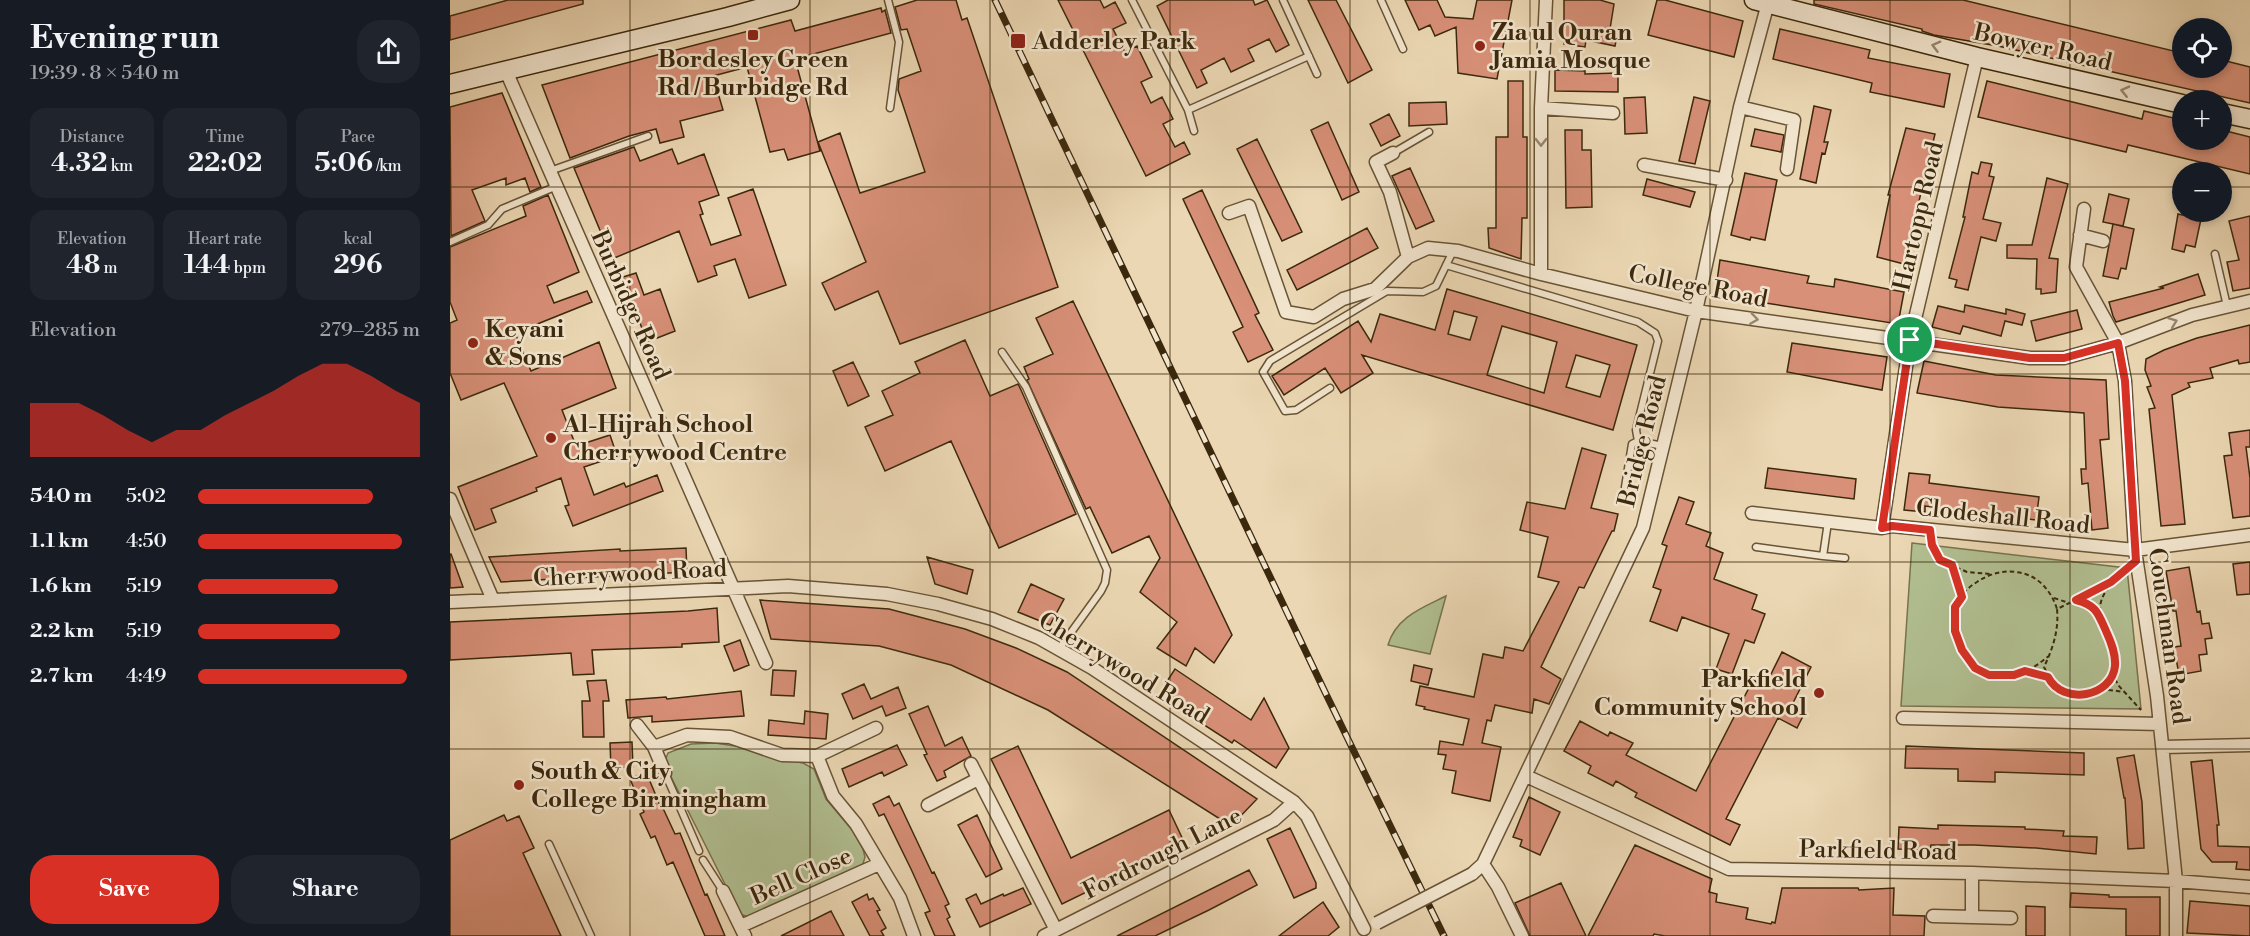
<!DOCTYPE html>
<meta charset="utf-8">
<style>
:root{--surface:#171b24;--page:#20242c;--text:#f1f3f6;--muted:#9ea1a6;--accent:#d93025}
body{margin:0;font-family:"Libre Bodoni",serif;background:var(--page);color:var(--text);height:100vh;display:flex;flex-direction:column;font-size:22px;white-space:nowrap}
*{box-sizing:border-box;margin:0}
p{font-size:20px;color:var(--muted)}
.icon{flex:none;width:33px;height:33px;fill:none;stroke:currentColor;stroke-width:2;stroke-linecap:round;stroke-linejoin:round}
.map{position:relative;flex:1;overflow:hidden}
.details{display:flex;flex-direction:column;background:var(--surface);width:450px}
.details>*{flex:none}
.fabs{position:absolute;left:1722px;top:18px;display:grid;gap:12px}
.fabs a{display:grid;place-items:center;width:60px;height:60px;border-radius:50%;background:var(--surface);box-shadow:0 3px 9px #0003;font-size:30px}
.pin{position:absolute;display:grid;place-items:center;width:51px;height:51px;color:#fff;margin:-26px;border:3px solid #fff;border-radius:50%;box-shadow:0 2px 6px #0007}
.round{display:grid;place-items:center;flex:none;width:63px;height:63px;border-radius:24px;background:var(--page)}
.head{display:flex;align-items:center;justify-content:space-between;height:102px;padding:0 30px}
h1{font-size:33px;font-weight:700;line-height:45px}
.stats{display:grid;grid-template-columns:repeat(3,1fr);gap:9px;height:102px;padding:6px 30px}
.stats div{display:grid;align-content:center;border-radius:15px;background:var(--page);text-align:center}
.stats b{font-size:26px;font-weight:700}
.stats small{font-size:16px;font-weight:400}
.stats p{font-size:16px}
.chart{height:168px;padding:12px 30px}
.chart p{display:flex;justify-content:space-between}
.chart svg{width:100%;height:108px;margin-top:6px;fill:var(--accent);opacity:.7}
.button{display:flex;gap:12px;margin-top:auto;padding:12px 30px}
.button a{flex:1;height:69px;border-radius:24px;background:var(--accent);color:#fff;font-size:24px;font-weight:700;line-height:69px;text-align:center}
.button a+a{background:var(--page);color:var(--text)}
ul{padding:0 30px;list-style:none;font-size:20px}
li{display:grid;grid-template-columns:96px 72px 1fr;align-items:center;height:45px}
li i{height:15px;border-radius:8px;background:var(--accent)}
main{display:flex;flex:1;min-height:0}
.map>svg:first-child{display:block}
.green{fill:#b1bf91;stroke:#76744f;stroke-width:1.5}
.building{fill:#d89078;stroke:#3c290d;stroke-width:1.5;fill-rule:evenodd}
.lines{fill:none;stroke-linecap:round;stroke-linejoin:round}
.service-casing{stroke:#685436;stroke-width:9}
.minor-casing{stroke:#685436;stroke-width:15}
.secondary-casing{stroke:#3c290d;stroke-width:21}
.path{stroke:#3c290d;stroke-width:2;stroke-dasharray:4.5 3;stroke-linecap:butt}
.service{stroke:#f2e5ce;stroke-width:6}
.minor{stroke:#f2e5ce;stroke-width:12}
.secondary{stroke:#f2e5ce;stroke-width:18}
.rail-casing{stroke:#3c290d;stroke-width:7}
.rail{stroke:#f2e5ce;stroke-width:4.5;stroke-dasharray:14;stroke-linecap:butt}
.minor-bridge-casing{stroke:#685436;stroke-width:15;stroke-linecap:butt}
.minor-bridge{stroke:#f2e5ce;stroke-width:12}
.oneway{stroke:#97876e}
.route-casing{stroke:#fff;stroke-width:12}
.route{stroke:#d93025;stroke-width:8}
.grid{fill:none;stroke:#3c290d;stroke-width:1.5;stroke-opacity:0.55}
.poi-dot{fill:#8f2418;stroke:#f2e5ce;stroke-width:2}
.labels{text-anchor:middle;stroke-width:5;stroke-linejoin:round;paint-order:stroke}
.poi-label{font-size:24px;font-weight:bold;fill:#3c290d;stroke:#f2e5ce;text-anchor:start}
.street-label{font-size:24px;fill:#3c290d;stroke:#f2e5ce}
</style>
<main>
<section class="details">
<div class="head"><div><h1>Evening run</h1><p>19:39 · 8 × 540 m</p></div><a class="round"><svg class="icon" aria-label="share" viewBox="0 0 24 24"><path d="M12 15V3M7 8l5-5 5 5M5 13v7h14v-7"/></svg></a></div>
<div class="stats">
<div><p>Distance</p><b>4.32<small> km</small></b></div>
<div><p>Time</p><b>22:02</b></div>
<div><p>Pace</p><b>5:06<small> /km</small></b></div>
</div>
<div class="stats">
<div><p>Elevation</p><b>48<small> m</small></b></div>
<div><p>Heart rate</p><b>144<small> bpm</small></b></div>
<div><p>kcal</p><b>296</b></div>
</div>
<div class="chart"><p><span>Elevation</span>279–285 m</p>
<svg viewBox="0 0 160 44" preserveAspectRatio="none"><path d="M0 44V22L10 22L20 22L30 27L40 33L50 38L60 33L70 33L80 27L90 22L100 17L110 11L120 6L130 6L140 11L150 17L160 22V44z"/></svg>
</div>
<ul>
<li><b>540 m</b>5:02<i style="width:79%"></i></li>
<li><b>1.1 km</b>4:50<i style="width:92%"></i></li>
<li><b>1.6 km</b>5:19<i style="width:63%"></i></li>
<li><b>2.2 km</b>5:19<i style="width:64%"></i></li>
<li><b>2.7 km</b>4:49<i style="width:94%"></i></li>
</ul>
<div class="button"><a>Save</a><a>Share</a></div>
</section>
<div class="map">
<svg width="1800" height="936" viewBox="0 0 1800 936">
<rect width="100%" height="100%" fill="#ebd7b3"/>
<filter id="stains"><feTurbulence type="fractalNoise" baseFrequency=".00333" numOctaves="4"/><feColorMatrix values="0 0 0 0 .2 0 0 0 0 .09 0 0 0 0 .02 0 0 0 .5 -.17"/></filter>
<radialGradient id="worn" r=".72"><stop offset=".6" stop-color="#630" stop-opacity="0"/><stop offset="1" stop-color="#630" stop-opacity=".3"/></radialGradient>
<path class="green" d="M1462,543L1677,568L1691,709L1451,706Z
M996,596L980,654L938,645C946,617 972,608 996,596Z
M265,743L298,748L327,758L353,763L364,769L376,799L403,831L413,849L415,857L412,867L301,918L290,914L214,763L218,753L241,744Z"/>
<path class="building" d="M58,0H133V4L0,40V16Z
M467,0H506L512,20L517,18L608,287L450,344L428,291L385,310L372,283L416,262L368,142L390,133L410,193L475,172L448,90L449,79L471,71L457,29L451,30L445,7Z
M608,0H650L654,8L665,2L676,23L663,29L675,52L687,46L702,77L691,82L701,103L712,97L723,119L713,124L725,147L734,142L740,154L696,176Z
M718,0H803L805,5L817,0L839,45L826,52L819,39L798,49L804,61L781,72L774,58L751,70L757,83L747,88L707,6Z
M858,0H886L922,70L898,83Z
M955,0H987L995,17L1023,19L1027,0H1062L1047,79L1008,73L1006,27L985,36L980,25L969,30Z
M1114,0H1150L1164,4L1160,29L1168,31L1165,46L1136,40L1135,47L1114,44Z
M1207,0H1215L1293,21L1284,57L1198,35Z
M1364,0H1513L1732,53V68H1772V60L1800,67V103L1548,46L1484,35L1472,31V29L1364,4Z
M431,8L432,12L435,10L441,33L345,59L370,151L338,160L334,149L320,152L297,67L263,76L273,110L230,121L234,137L210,143L206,129L179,136L120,158L92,85L341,20L345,31Z
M1330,29L1420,50L1418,58L1500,74L1494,107L1420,92L1422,83L1323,59Z
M1105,70L1135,71V74L1168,73V92L1105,91Z
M1058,81H1073V137H1077V218H1072L1071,259L1039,248L1038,228H1046V137H1058Z
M1537,81L1692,119L1694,111L1732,120V140H1772V130L1800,137V174L1678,145L1676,152L1528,117Z
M52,93L91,187L80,192L75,178L56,185V178L22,190L35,221L1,236L0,107Z
M1195,97L1197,133L1175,134L1174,98Z
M1244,97L1260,101L1245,164L1229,161Z
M996,102L997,124L959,126V103Z
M1364,106L1381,110L1374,142H1378L1375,154L1372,153L1366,183L1350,179Z
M939,114L950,136L931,146L920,124Z
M878,122L909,192L892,200L861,130Z
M1456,128L1485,134L1454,264L1427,257L1440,195H1438Z
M1305,129L1334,135L1331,152L1301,146Z
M1115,130H1132V150H1141L1142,207L1116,208Z
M807,139L852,232L832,241L787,149Z
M184,147L190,161L222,149L228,164L254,154L269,195L249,202L253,214L250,215L261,245L291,235L278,198L303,189L336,285L299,298L285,259L264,266L267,275L248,282L229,231L162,259L124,168Z
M1531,162L1542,164L1539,176L1544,177L1533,219L1551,223L1546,241L1531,237L1518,290L1505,287L1507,280L1499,278L1515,217H1513L1522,172L1528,174Z
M960,168L984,221L966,229L942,176Z
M1295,173L1327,180L1315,240L1301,237L1300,240L1281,235Z
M1597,178L1618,184L1599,258L1608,259L1606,292L1591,294V289H1586L1587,259L1557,258V245H1582Z
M1197,179L1245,192L1240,207L1193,195Z
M752,190L809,313L805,315L823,350L798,362L783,332L793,327L733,199Z
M1659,194L1679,199L1673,226L1653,222Z
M98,195L129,272L97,286L104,303L137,291L142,302L65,333L81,371L149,342L166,388L112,410L126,446L160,435L167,456L134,467L144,495L174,483L176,487L207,475L213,491L123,526L115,506L119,505L111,478L86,488L87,491L41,509L46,522L25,530L8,487L87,456L54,383L11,400L0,373V323L7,320L0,302V247L76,216L73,206Z
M1728,214L1751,219L1745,247L1736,245L1734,252L1722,249Z
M1800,216V288L1783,291L1777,262L1789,260L1779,221Z
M1663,224L1684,229L1676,269L1671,268L1668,279L1653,276Z
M917,228L928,248L847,290L837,270Z
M1270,260L1359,276L1357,283L1384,287L1385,279L1454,292L1448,324L1265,295Z
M186,273L194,295L210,289L225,331L197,342L173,277Z
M1748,274L1755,295L1666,322L1663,316L1659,302L1714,288L1710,287Z
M997,289L1187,345L1163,430L912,355L923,373L891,393L875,368L834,395L822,376L908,321L921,342L930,314L985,330ZM1004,311L1027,317L1020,340L998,334ZM1052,326L1107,342L1094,393L1037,375ZM1126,355L1160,365L1150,397L1116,387Z
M623,301L782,635L764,663L745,648L736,666L707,648L727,622L690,592L710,558L699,536L662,553L640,507L636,509L577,380L579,379L574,367L603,354L586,318Z
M1515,305L1556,314V309L1575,314L1572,325L1555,321L1551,336L1513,326L1510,334L1482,327L1488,306L1514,312Z
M1627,310L1632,329L1586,341L1581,321Z
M1800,325V362L1789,364L1788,360L1760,368L1763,378L1738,383L1740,387L1722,395L1735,524L1711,526L1699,409L1705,408L1697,387L1701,386L1695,370L1696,359L1714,350L1747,338Z
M515,340L540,396L568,384L571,390L626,514L549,548L501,441L435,471L415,427L443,415L432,391L470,373L465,362Z
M1342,343L1437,357L1432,390L1337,372Z
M1474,361L1546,375L1656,380L1659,439L1650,440L1658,528L1642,530L1638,483L1632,484L1631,469H1636L1634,413L1548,407L1467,393Z
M403,362L419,396L398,406L383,371Z
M1800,430V447H1796L1800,478V516L1783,518L1774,456L1782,455L1779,433Z
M1132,448L1156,455L1141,508L1168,514L1164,531H1162L1134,588L1129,587L1091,667L1111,679L1099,704L1084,699L1082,713L1045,705L1041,721L1037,720L1032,743L1051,747L1040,801L1002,793L1006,771L993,769L996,755L988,754L990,741L1013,745L1019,719L974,709L975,707L966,705L970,686L1024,697L1033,654L1053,658L1055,647L1073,651L1109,582L1088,577L1098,537L1070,530L1077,502L1115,509Z
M1318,468L1406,479L1404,499L1315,488Z
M1459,473L1480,475L1479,483L1589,497L1586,520L1475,506V512L1454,510Z
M1229,497L1244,502L1236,524L1261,533L1256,546L1273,553L1264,579L1307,595L1302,609L1315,614L1304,643L1295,640L1282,674L1266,669L1279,634L1232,617L1227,631L1200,621L1211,590L1203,587L1217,546L1212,544Z
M236,548L237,572L51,582L39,557L170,549V551Z
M0,554H1L13,587L0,588Z
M477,557L523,570L517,594L485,584Z
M1800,562V594L1787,595L1783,564Z
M1739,567L1747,612L1750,611L1752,624L1759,623L1762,638L1755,639L1757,654L1749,655L1751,671L1729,675L1724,647L1731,646L1726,611H1723L1716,571Z
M581,584L614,599L600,625L568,612Z
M310,600L439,609L515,629L566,648L617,672L807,799L781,826L598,710L501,665L429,646L321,639Z
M267,608L269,642L232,644V647L142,650L144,674L123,675L121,653L0,660V622L238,611Z
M290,640L299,665L284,671L274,646Z
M1332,652L1361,667L1343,703L1356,710L1347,728L1328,718L1276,819L1290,825L1280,845L1185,797L1187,793L1166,781L1163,786L1138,773L1141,766L1114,751L1130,721L1158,736L1160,732L1183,743L1176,755L1246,791L1303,680L1315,686Z
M964,665L982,669L978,685L961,681Z
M725,669L801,720L814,698L839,748L826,768L784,740L782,743L708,695Z
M323,670L346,671L344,696L321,695Z
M156,680L159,701H153L154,737H133L132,701H140L137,681Z
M414,684L421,699L448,687L456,708L436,716L432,706L403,719L392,694Z
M291,691L294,716L202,722V716L178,718L176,700L216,697L217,699Z
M478,706L495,746L512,737L521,756L494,771L496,777L487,781L474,755L477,754L459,714Z
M355,711L378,714L376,739L318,735L319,720L354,724Z
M182,742L183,767L161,768L160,743Z
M447,745L457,765L434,776L432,772L399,787L392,769Z
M568,746L621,858L719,810L735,844L612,904L541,759Z
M1456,746L1634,753V775L1545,772V782L1508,781V769L1455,768Z
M1684,755L1692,802L1694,848L1678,849L1675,798H1674L1667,758Z
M1762,760L1769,825H1767L1768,846L1800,847V870L1786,869L1787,862H1762L1751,849L1741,762Z
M196,772L210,805L211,804L225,834L230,833L255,895L257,894L275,936H255L223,862L217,865L205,836L201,838L190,814L194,812L180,779Z
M439,796L444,806L449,803L482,873L484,872L499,904L495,906L500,917L497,919L505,936H485L475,913L480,911L461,869L434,814L429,816L423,804Z
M1079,797L1110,812L1090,855L1070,846L1072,840L1063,837Z
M54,815L57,821L69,816L84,848L73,853L111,936H0V840Z
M527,815L552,869L536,877L508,825Z
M1488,825L1575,827V829L1614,831L1613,836L1647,837L1646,854L1586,848L1524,845H1481L1480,850L1448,849L1449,827L1488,829Z
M840,828L866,883V888L844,898L817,839Z
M1185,845L1262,879L1259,892L1267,894L1266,902L1298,908L1296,919L1321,924L1322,922L1325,923L1332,888H1408L1409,890L1444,888L1443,915L1475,916L1474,936H1215L1204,934L1203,936H1138Z
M799,870L807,885L759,910L705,936H667Z
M1111,883L1136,936H1080L1065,903Z
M573,888L581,904L530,927L516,899L526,894L531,904L553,894L554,896Z
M1621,893L1659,895V897H1710V936H1676V909L1620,907Z
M417,894L419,900L423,898L430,910L427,911L436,928L431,931L434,936H420L402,902Z
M1740,901L1800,906V936L1737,933Z
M873,902L889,927L878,936H829Z
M1576,906L1595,907V936H1576Z
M381,911L394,936H331Z"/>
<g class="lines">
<defs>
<path id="service" d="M438,0L449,42L440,108
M682,0L738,110L744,131
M833,0L867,74
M931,0L953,49
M738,110L859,56
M943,153L979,132
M100,171L198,136
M0,242L38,225L52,209L107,186
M1765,254L1777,306
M996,265L1188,322L1205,333L1208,341L1186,430L1188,441
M552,352L576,387L657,570L655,583L651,591L609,649
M880,388L846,410L835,411L813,372L820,361L937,291L973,292L986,286L1003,251
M1175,487L1182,444L1188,441L1213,446
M1306,547L1373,556L1378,522
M1373,556L1395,558
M215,773L249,851
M99,844L141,936
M253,860L273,891"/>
<path id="minor" d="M56,71L316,663
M1290,107L1344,120L1337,169
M1091,108L1163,113
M943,153L926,162L940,192L958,257
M1194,165L1276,180
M1634,209L1626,267L1668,343L1675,381L1685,550L1707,696L1726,881V936
M779,213L799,206L836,312L864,317L893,299L925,289L958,257L978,248L1008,251L1091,274L1246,311L1580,358H1614L1668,343L1742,315L1800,301
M1630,235L1653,241
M1091,274V108L1096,0
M0,499L43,600
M1302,513L1432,528L1442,526L1685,550L1800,535
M1432,528L1460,340L1527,57
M0,602L338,586L437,594L488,604L542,619L589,638L642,668L844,802L857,816L914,929
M1453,718L1710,724
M187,725L204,747L215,773
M204,747L237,735L280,737L332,755L367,756L383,796L406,824L450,898L464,936
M1713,747L1800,745
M367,756L426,728
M521,764L606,930
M1076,776L1279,869L1522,873L1726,881L1800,887
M478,805L528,779
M1033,864L1048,887L1072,936
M1522,873V917L1561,918
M1022,874L1033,864L1193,528L1246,311L1290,107L1318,3
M273,891L295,936
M1483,916L1522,917
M291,926L429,864
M594,936L824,820L844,802"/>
<path id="secondary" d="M1304,0L1527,57L1732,104
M0,84L278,17L340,0
M1772,113L1800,119"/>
</defs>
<use href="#service" class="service-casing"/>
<use href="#minor" class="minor-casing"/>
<use href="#secondary" class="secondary-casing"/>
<path class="path" d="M1482,542L1490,560L1517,572L1540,574
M1502,565L1512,597
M1675,571C1620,617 1675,626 1663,674L1668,685L1691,710
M1661,583L1607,609C1609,630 1603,648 1594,667C1605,689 1626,706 1650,689C1655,685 1659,679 1663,674
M1604,598L1619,603
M1626,600L1640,604L1648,613
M1600,655C1590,663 1579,672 1565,675C1554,677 1534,676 1525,668C1512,656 1498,622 1506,605C1510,596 1518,587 1527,582C1539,574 1552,570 1566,572C1587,574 1601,590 1607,609
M1575,671L1598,677
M1651,689L1675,692"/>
<use href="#service" class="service"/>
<use href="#minor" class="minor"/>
<use href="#secondary" class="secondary"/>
<defs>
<path id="rail" d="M545,0L875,692L994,936"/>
</defs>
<use href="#rail" class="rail-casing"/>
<use href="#rail" class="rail"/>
<defs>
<path id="minor-bridge" d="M927,923L1022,874"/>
</defs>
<use href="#minor-bridge" class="minor-bridge-casing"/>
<use href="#minor-bridge" class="minor-bridge"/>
</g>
<defs><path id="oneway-chevron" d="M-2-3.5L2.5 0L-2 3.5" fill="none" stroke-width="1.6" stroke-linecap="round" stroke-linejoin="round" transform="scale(1.5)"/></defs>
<g class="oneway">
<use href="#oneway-chevron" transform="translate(1486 46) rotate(-165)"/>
<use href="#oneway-chevron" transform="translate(1675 91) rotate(-167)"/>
<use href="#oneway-chevron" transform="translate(1091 142) rotate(90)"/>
<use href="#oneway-chevron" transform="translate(1304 319) rotate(8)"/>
<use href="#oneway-chevron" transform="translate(1723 322) rotate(-21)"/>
</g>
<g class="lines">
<defs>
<path id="route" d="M1460,340L1580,358H1614L1668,343L1675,381L1686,561L1661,582L1626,600C1646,605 1648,613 1656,631C1661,642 1666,654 1665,666C1662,697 1613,706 1598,677L1575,671L1564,675H1539L1525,668L1512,650L1505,631V607L1512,597L1502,565L1490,560L1482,545L1480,530L1442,526L1432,528Z"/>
</defs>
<use href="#route" class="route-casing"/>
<use href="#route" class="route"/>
</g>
<path class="grid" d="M180,0V936M360,0V936M540,0V936M720,0V936M900,0V936M1080,0V936M1260,0V936M1440,0V936M1620,0V936M0,187H1732M1772,187H1800M0,374H1800M0,562H1800M0,749H1800"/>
<g class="poi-dot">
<rect x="297" y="29" width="12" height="12" rx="3"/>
<rect x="560" y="33" width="16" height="16" rx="3"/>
<circle cx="1030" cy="46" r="6"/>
<circle cx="23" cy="343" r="6"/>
<circle cx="101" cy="438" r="6"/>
<circle cx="1369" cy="693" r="6"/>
<circle cx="69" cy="785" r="6"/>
</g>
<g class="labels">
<g class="poi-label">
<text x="1042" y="40">Zia ul Quran<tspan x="1042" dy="28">Jamia Mosque</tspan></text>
<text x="582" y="49">Adderley Park</text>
<text x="303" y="67" text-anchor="middle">Bordesley Green<tspan x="303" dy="28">Rd / Burbidge Rd</tspan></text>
<text x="35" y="337">Keyani<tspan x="35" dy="28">&amp; Sons</tspan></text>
<text x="113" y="432">Al-Hijrah School<tspan x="113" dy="28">Cherrywood Centre</tspan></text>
<text x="1357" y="687" text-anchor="end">Parkfield<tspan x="1357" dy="28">Community School</tspan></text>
<text x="81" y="779">South &amp; City<tspan x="81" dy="28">College Birmingham</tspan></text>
</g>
<g class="street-label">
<text transform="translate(1593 47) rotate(13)" y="8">Bowyer Road</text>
<text transform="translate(1468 216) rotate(-77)" y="8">Hartopp Road</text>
<text transform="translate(1248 286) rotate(11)" y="8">College Road</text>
<text transform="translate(181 305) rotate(66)" y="8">Burbidge Road</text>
<text transform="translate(1192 441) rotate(-76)" y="8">Bridge Road</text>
<text transform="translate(1553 516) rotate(6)" y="8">Clodeshall Road</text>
<text transform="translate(180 573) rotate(-3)" y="8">Cherrywood Road</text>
<text transform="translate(1719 636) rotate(82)" y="8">Couchman Road</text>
<text transform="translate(674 668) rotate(31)" y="8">Cherrywood Road</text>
<text transform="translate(1428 850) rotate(1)" y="8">Parkfield Road</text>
<text transform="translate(712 853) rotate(-27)" y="8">Fordrough Lane</text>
<text transform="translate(351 876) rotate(-24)" y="8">Bell Close</text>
</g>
</g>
<rect width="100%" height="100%" filter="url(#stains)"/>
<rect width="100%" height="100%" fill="url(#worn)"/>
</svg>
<div class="fabs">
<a><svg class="icon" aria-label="locate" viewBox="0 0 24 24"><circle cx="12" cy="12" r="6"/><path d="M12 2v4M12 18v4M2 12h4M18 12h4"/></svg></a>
<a>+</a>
<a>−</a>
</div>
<div class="pin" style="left:1460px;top:340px;background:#1e9e55"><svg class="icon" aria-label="arrive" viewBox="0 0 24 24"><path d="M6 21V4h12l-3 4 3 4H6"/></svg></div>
</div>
</main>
